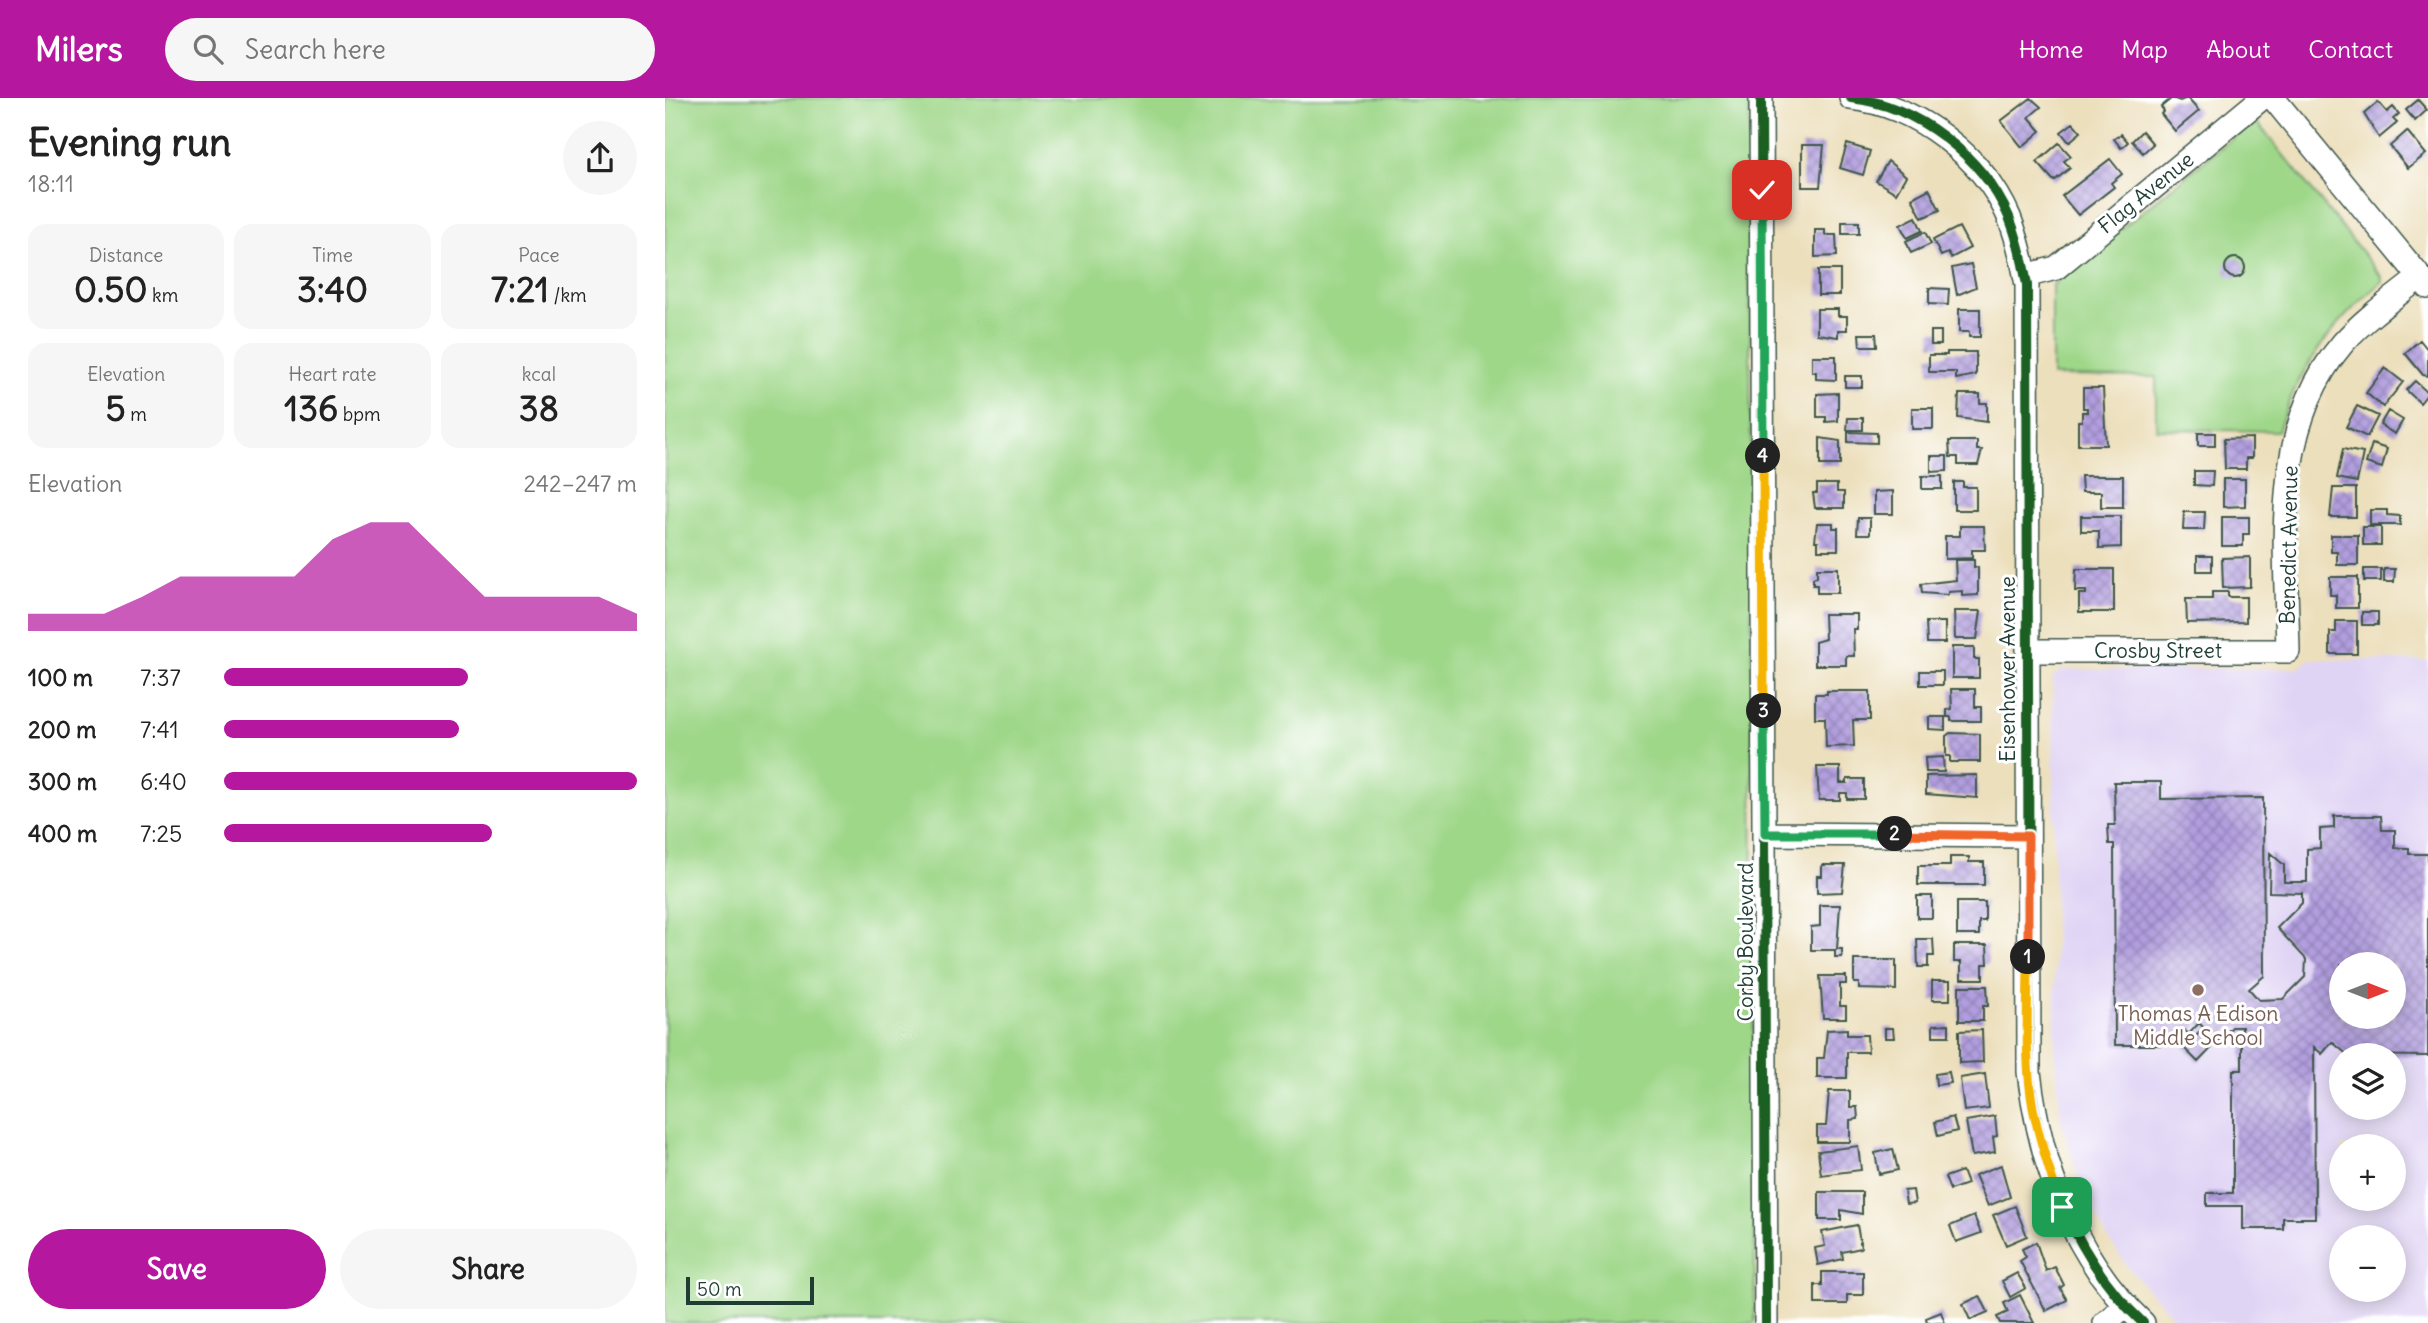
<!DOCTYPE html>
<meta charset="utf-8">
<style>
:root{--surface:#fff;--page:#f6f6f6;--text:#222;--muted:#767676;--accent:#b5179e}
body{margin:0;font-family:Delius,sans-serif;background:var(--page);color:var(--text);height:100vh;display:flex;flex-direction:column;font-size:26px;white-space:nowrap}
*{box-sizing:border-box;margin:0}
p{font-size:23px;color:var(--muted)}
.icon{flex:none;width:38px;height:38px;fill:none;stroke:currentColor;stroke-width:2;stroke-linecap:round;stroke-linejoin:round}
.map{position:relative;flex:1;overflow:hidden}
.drawer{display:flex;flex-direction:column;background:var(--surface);width:665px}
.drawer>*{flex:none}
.needle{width:46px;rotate:90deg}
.controls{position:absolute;left:1664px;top:854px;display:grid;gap:14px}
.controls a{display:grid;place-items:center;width:77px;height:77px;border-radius:50%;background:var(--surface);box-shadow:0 4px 18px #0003;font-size:35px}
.scale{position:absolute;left:21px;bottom:18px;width:128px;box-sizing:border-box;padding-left:7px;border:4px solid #1f3d34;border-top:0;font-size:19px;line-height:24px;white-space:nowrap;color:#1f3d34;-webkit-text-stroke:5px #fff;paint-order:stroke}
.pin{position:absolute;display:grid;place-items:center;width:60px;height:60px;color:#fff;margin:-30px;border-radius:14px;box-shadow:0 4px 10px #0006}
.km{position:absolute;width:35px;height:35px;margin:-18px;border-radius:50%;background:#222;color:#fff;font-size:19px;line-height:35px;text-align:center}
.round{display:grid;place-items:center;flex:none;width:74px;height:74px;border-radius:37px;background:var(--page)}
.overview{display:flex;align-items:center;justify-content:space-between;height:119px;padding:0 28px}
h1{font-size:38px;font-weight:800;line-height:52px}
.figures{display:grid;grid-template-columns:repeat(3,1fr);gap:10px;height:119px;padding:7px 28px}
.figures div{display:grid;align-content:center;border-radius:18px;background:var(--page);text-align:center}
.figures b{font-size:35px;font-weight:800}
.figures small{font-size:19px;font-weight:400}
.figures p{font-size:19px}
.chart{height:196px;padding:14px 28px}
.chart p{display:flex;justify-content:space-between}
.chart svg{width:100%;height:126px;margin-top:7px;fill:var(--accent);opacity:.7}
.button{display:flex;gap:14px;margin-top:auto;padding:14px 28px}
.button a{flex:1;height:80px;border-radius:42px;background:var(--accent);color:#fff;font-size:28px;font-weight:800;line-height:80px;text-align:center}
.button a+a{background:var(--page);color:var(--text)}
ul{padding:0 28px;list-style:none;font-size:23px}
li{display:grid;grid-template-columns:112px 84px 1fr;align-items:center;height:52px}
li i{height:18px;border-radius:9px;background:var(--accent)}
header{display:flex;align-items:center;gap:42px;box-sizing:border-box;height:98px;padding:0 35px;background:var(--accent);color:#fff}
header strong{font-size:33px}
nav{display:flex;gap:38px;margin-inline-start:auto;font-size:24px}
.search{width:490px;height:63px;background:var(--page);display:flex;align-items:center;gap:18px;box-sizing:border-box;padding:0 24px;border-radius:38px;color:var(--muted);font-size:26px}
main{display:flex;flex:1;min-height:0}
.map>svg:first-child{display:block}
.built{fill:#e0d4f4;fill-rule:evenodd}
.green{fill:#9fd789;stroke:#5f8a5e;stroke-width:2}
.building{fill:url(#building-cross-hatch);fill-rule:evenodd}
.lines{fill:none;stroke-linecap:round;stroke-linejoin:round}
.minor-casing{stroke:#3e5548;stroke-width:26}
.minor{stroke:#fff;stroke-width:23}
.cycleway-casing{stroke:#fff;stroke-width:15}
.cycleway{stroke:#1b5e20;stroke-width:10}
.split-1-casing{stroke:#fff;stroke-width:14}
.split-2-casing{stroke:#fff;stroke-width:14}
.split-3-casing{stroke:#fff;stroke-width:14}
.split-4-casing{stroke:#fff;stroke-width:14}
.split-5-casing{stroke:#fff;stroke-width:14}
.split-1{stroke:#f5b400;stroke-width:9}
.split-2{stroke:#f0652b;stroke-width:9}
.split-3{stroke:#22a559;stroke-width:9}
.split-4{stroke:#f5b400;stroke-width:9}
.split-5{stroke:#22a559;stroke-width:9}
.education-dot{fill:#8d6e63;stroke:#fff;stroke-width:2.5}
.labels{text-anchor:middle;stroke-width:6;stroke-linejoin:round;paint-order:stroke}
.street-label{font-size:21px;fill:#1f3d34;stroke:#fff}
.education-label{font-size:21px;fill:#785e54;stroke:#fff}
</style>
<header>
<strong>Milers</strong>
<div class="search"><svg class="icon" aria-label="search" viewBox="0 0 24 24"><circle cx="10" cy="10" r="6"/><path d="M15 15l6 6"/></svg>Search here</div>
<nav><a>Home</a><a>Map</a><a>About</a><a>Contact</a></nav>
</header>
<main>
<section class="drawer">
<div class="overview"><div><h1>Evening run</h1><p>18:11</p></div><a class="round"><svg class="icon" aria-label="share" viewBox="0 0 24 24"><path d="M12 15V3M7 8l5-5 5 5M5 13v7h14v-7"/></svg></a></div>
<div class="figures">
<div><p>Distance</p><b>0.50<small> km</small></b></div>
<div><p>Time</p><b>3:40</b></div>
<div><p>Pace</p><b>7:21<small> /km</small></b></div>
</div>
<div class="figures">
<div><p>Elevation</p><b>5<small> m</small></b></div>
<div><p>Heart rate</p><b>136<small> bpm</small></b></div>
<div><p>kcal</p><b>38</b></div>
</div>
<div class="chart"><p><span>Elevation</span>242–247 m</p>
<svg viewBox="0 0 160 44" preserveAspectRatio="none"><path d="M0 44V38L10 38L20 38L30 32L40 25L50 25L60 25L70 25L80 12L90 6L100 6L110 19L120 32L130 32L140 32L150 32L160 38V44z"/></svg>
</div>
<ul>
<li><b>100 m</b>7:37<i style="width:59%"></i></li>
<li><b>200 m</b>7:41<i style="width:57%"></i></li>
<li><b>300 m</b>6:40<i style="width:100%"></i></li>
<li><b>400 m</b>7:25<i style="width:65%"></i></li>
</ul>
<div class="button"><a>Save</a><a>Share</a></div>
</section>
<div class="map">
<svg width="1763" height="1225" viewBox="0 0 1763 1225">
<defs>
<pattern id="building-cross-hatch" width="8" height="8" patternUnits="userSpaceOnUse" patternTransform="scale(1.75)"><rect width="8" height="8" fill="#b29edf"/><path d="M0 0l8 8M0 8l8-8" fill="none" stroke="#9082b6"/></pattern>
</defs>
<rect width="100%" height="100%" fill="#fff"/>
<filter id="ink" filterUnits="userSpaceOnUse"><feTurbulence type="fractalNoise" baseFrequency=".0143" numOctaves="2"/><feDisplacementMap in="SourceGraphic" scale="14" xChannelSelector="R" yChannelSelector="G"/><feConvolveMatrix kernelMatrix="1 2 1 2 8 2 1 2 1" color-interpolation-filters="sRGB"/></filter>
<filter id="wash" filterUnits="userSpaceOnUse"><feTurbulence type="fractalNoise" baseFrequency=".00686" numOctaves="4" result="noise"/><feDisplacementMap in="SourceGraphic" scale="28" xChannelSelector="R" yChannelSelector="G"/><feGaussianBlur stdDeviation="1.57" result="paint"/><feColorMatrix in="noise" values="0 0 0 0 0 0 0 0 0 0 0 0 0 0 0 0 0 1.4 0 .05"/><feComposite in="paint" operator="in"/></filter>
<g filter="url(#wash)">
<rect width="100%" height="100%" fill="#ecdfbc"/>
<path class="built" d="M1645,561L1763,563V1225H1514L1465,1172L1440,1136L1412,1075L1396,1021L1390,954L1388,578L1397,572L1634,570ZM1676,866H1729V919H1676ZM1676,957H1729V1010H1676ZM1676,1048H1729V1101H1676ZM1676,1139H1729V1192H1676Z"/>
<path class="green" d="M0,0H1084L1090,1225H0Z
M1590,22L1717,179V184C1667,225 1633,271 1613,333L1491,331V279L1387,278V187Z"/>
<g id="blocks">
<path class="building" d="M1366,0L1376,9L1364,19L1376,33L1357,49L1336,23Z
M1507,0L1515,3L1522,0L1534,13L1510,33L1496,16L1499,13L1496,9Z
M1753,2L1762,12L1750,23L1741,12Z
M1713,4L1722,14L1728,9L1734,16L1728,21L1732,25L1714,40L1699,16Z
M1408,25L1416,34L1404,44L1396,34Z
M1477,33L1488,46L1478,55L1467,43Z
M1742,33L1761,56L1743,70L1725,48Z
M1456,36L1463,44L1456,50L1449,41Z
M1394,45L1406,58L1399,63L1405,70L1389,83L1372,64Z
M1182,46L1205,53L1198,77L1175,70Z
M1137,47H1159L1155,89H1137Z
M1445,61L1457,76L1446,85L1449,89L1413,117L1397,98Z
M1223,63L1241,78L1231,95L1211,83Z
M1264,91L1275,112L1257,120L1247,100Z
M1251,119L1257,133L1242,140L1235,127Z
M1177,124H1194V136H1177Z
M1294,129L1305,150L1286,160L1283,155L1276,158L1268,142Z
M1150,132H1160V137H1171L1172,158L1150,159Z
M1260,134L1266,146L1246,155L1241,143Z
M1560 170a10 10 0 1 1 20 0a10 10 0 1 1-20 0Z
M1306,166L1311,189L1292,197L1287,170Z
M1153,172H1175V197H1153Z
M1264,190L1284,191L1283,207L1264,206Z
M1152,211H1173V218H1182V232H1173V239L1152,236Z
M1294,211H1315V239H1304V234H1294Z
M1266,233H1276V247H1266Z
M1194,236H1211L1212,248H1195Z
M1755,242L1763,252V278L1758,277L1740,255Z
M1282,254H1311V277L1291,281V274H1264V257H1282Z
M1147,258H1171V282L1151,281V274H1147Z
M1720,270L1738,284L1718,309L1701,295Z
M1180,278H1197V289H1180Z
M1750,283L1763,295L1755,305L1741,292Z
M1418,290H1438L1441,347H1413V323H1417V314H1422V310H1418Z
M1173,295V323L1161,324V319H1152V296Z
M1294,296H1315V305H1322V324L1293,320Z
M1692,308L1713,318L1702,339L1681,329Z
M1247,310H1268V331H1247Z
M1723,313L1738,322L1730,336L1715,327Z
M1183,320H1198V332H1182Z
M1183,334L1212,335V345L1183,344Z
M1533,335H1550V348H1533Z
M1155,340L1175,343V367H1155Z
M1587,340V360H1581V371H1560L1559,341Z
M1284,343H1312V352H1317L1313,367H1293V359H1285Z
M1707,346L1722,351L1717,370L1701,365Z
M1678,351L1698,355L1692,384L1672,380Z
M1266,358H1282V373L1266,374Z
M1529,373H1548L1547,388L1529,387Z
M1257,378H1277V391H1257Z
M1416,378H1458V409H1436V394H1417Z
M1558,381H1580V408L1558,409Z
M1289,384H1298V389H1311V412H1289Z
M1152,386H1172V394H1179V410H1150L1148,395H1152Z
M1668,390H1691V419H1665Z
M1228,393V416H1209V394Z
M1705,412H1722V417L1735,418V427H1705Z
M1519,414H1540L1539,432H1518Z
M1416,418H1456V449L1434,450V433H1416Z
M1557,419H1584V436H1578V448H1557Z
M1193,420H1205V436H1192Z
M1152,425H1168V430H1173V452H1153V443H1150Z
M1295,428H1319L1320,452H1307V460L1280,461V438H1295Z
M1698,429H1716V447H1698Z
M1666,437H1693V467H1672V454H1666Z
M1532,458H1547V473H1532Z
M1585,459V489L1558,490L1557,460Z
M1290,462H1309V469H1313V497L1297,498V493L1283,494V497L1257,495L1256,486L1291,482Z
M1152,470H1173V495H1152V487H1148V480L1152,479Z
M1411,471H1449V514H1414V496H1421V493H1410Z
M1699,471H1716V483H1699Z
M1719,471H1730L1729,484H1719Z
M1665,479H1693V510H1671V497H1665Z
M1547,494H1563V499H1581V524L1522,525L1521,501H1547Z
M1289,513H1316L1312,541H1290Z
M1697,514H1713V527H1697Z
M1159,516H1192V531H1188L1189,558H1181V567H1150V544L1160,541Z
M1671,523H1692V556H1665V534H1671Z
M1261,524H1280V545H1262Z
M1287,549H1309V561H1314V580H1287Z
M1255,573H1278V587H1255Z
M1286,591H1310V609H1316V623H1286V619H1282V612L1287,611Z
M1162,593H1205V622H1188L1189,648L1161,649L1160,620H1150V596H1162Z
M1264,619H1280V632L1264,631Z
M1285,635L1315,636V664H1285V658H1281V638Z
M1278,659L1279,674H1261L1260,660Z
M1152,669H1175V685H1182V681H1199V701H1182V695H1175V702H1154Z
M1312,677V700L1261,696V678Z
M1449,684H1496V701L1598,700L1599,878L1584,891L1594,902L1618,901L1640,879L1641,861L1612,830L1637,805V795L1604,794L1605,755L1619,767V784H1642V751L1655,750V731L1669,730V718H1716L1717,732H1730V750H1744V756H1763V958L1683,957L1667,944L1657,956L1649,949L1650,1120H1618V1131H1578V1108H1542V1095H1568V972H1577V929H1567L1533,964L1519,950L1539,930L1534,925L1524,936L1519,932L1504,947H1450L1449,746H1444L1443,727H1450ZM1676,866H1729V919H1676Z
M1285,759H1304V764H1319V787H1253V768H1285Z
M1157,767H1180L1177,794L1152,795V778H1157Z
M1252,798H1267V820H1252Z
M1292,804H1320V823H1314V837H1292Z
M1155,807H1175L1172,851H1177V859H1170V852H1146V829L1155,828Z
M1252,841H1268L1269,858H1263V869H1253Z
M1289,847H1322L1323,866H1318V881H1296V864H1289Z
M1189,862H1231V892L1194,891V885H1189Z
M1155,878H1181V886H1175V908H1181V920H1158Z
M1267,883H1285V902H1267Z
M1294,888H1322L1323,908H1318V923H1294Z
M1284,926V938H1268V927Z
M1220,930H1228L1229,940H1220Z
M1182,931V937H1202L1203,954H1182V980H1152V960H1159L1162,932Z
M1317,932L1318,964L1294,965V933Z
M1284,974L1286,985L1271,987L1270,976Z
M1320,976L1324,1010L1299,1013L1295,980Z
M1164,993H1185V1009H1192L1193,1021L1185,1022V1044H1152V1028H1161Z
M1330,1018L1332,1038L1328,1039L1330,1054L1307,1058L1301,1023Z
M1288,1019L1292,1033L1273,1038L1270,1024Z
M1193,1048L1196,1072L1156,1077L1153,1053Z
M1228,1051L1233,1072L1214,1076L1210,1055Z
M1336,1067L1345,1099L1323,1108L1310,1077Z
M1297,1073L1302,1086L1285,1092L1280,1079Z
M1248,1092L1250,1105L1241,1106L1239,1093Z
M1154,1094H1197V1116L1176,1112V1122H1154Z
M1350,1108L1362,1138L1341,1147L1328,1117Z
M1309,1118L1316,1135L1291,1144L1285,1128Z
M1192,1127L1196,1150L1177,1154L1178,1161L1153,1167L1150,1150L1160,1148L1157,1134Z
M1371,1144L1381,1173L1390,1169L1399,1187L1395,1190L1402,1202L1381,1213L1355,1163L1361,1159L1357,1151Z
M1157,1174H1198V1197H1182V1206H1150V1187H1157Z
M1352,1175L1361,1190L1345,1199L1337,1183Z
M1355,1197L1369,1225H1335L1332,1219L1343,1214L1339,1205Z
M1315,1198L1323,1214L1305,1222L1298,1206Z
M1276,1214L1280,1225H1262L1261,1220Z"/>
</g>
</g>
<g filter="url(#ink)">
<use href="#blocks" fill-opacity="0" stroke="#3e5548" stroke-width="2"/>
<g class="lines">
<defs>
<path id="minor" d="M1096,0L1101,1225
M1186,0C1252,7 1318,59 1344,119C1353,141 1358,164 1362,187L1364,974C1375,1067 1408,1159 1478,1225
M1608,0L1763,189
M1360,178L1391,170L1597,0
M1363,553H1623C1621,449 1605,330 1678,245C1700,220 1729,200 1755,179
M1100,736L1363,738
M1440,1225L1461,1207"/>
</defs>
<use href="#minor" class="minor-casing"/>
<use href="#minor" class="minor"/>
<defs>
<path id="cycleway" d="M1096,0L1101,1225
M1186,0C1252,7 1318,59 1344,119C1353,141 1358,164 1362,187L1364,974C1375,1067 1408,1159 1478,1225"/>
</defs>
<use href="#cycleway" class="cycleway-casing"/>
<use href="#cycleway" class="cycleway"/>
</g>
</g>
<g class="lines" filter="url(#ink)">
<defs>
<path id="split-1" d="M1363,859C1363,909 1359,961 1368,1010C1375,1044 1385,1076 1397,1109"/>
<path id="split-2" d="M1230,736L1363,738V859"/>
<path id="split-3" d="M1099,613L1100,736H1230"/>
<path id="split-4" d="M1098,358L1099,613"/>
<path id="split-5" d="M1097,92L1098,358"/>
</defs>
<use href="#split-1" class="split-1-casing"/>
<use href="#split-2" class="split-2-casing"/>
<use href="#split-3" class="split-3-casing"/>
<use href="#split-4" class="split-4-casing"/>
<use href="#split-5" class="split-5-casing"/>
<use href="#split-1" class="split-1"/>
<use href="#split-2" class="split-2"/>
<use href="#split-3" class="split-3"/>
<use href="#split-4" class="split-4"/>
<use href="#split-5" class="split-5"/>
</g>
<circle class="education-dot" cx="1533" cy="892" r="7"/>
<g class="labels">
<g class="street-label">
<text transform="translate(1481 95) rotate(-39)" y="7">Flag Avenue</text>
<text transform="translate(1624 447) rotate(-89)" y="7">Benedict Avenue</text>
<text x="1493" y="560">Crosby Street</text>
<text transform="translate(1343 571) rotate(-90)" y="7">Eisenhower Avenue</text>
<text transform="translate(1081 844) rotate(-90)" y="7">Corby Boulevard</text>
</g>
<g class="education-label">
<text x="1533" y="923">Thomas A Edison<tspan x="1533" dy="24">Middle School</tspan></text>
</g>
</g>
</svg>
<div class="controls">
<a><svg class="needle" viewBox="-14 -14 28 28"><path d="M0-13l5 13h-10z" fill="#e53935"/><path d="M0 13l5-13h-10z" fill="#767676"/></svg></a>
<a><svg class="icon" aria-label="layers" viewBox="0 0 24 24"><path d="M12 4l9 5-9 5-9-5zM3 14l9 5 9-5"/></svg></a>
<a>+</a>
<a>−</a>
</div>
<div class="scale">50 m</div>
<div class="pin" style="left:1397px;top:1109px;background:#1e9e55"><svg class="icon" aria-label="arrive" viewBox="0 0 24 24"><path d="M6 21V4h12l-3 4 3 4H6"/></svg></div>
<div class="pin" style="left:1097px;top:92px;background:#d93025"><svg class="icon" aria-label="check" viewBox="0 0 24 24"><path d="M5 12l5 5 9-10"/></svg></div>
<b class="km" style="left:1363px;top:859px">1</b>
<b class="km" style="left:1230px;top:736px">2</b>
<b class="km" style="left:1099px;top:613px">3</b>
<b class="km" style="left:1098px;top:358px">4</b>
</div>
</main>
